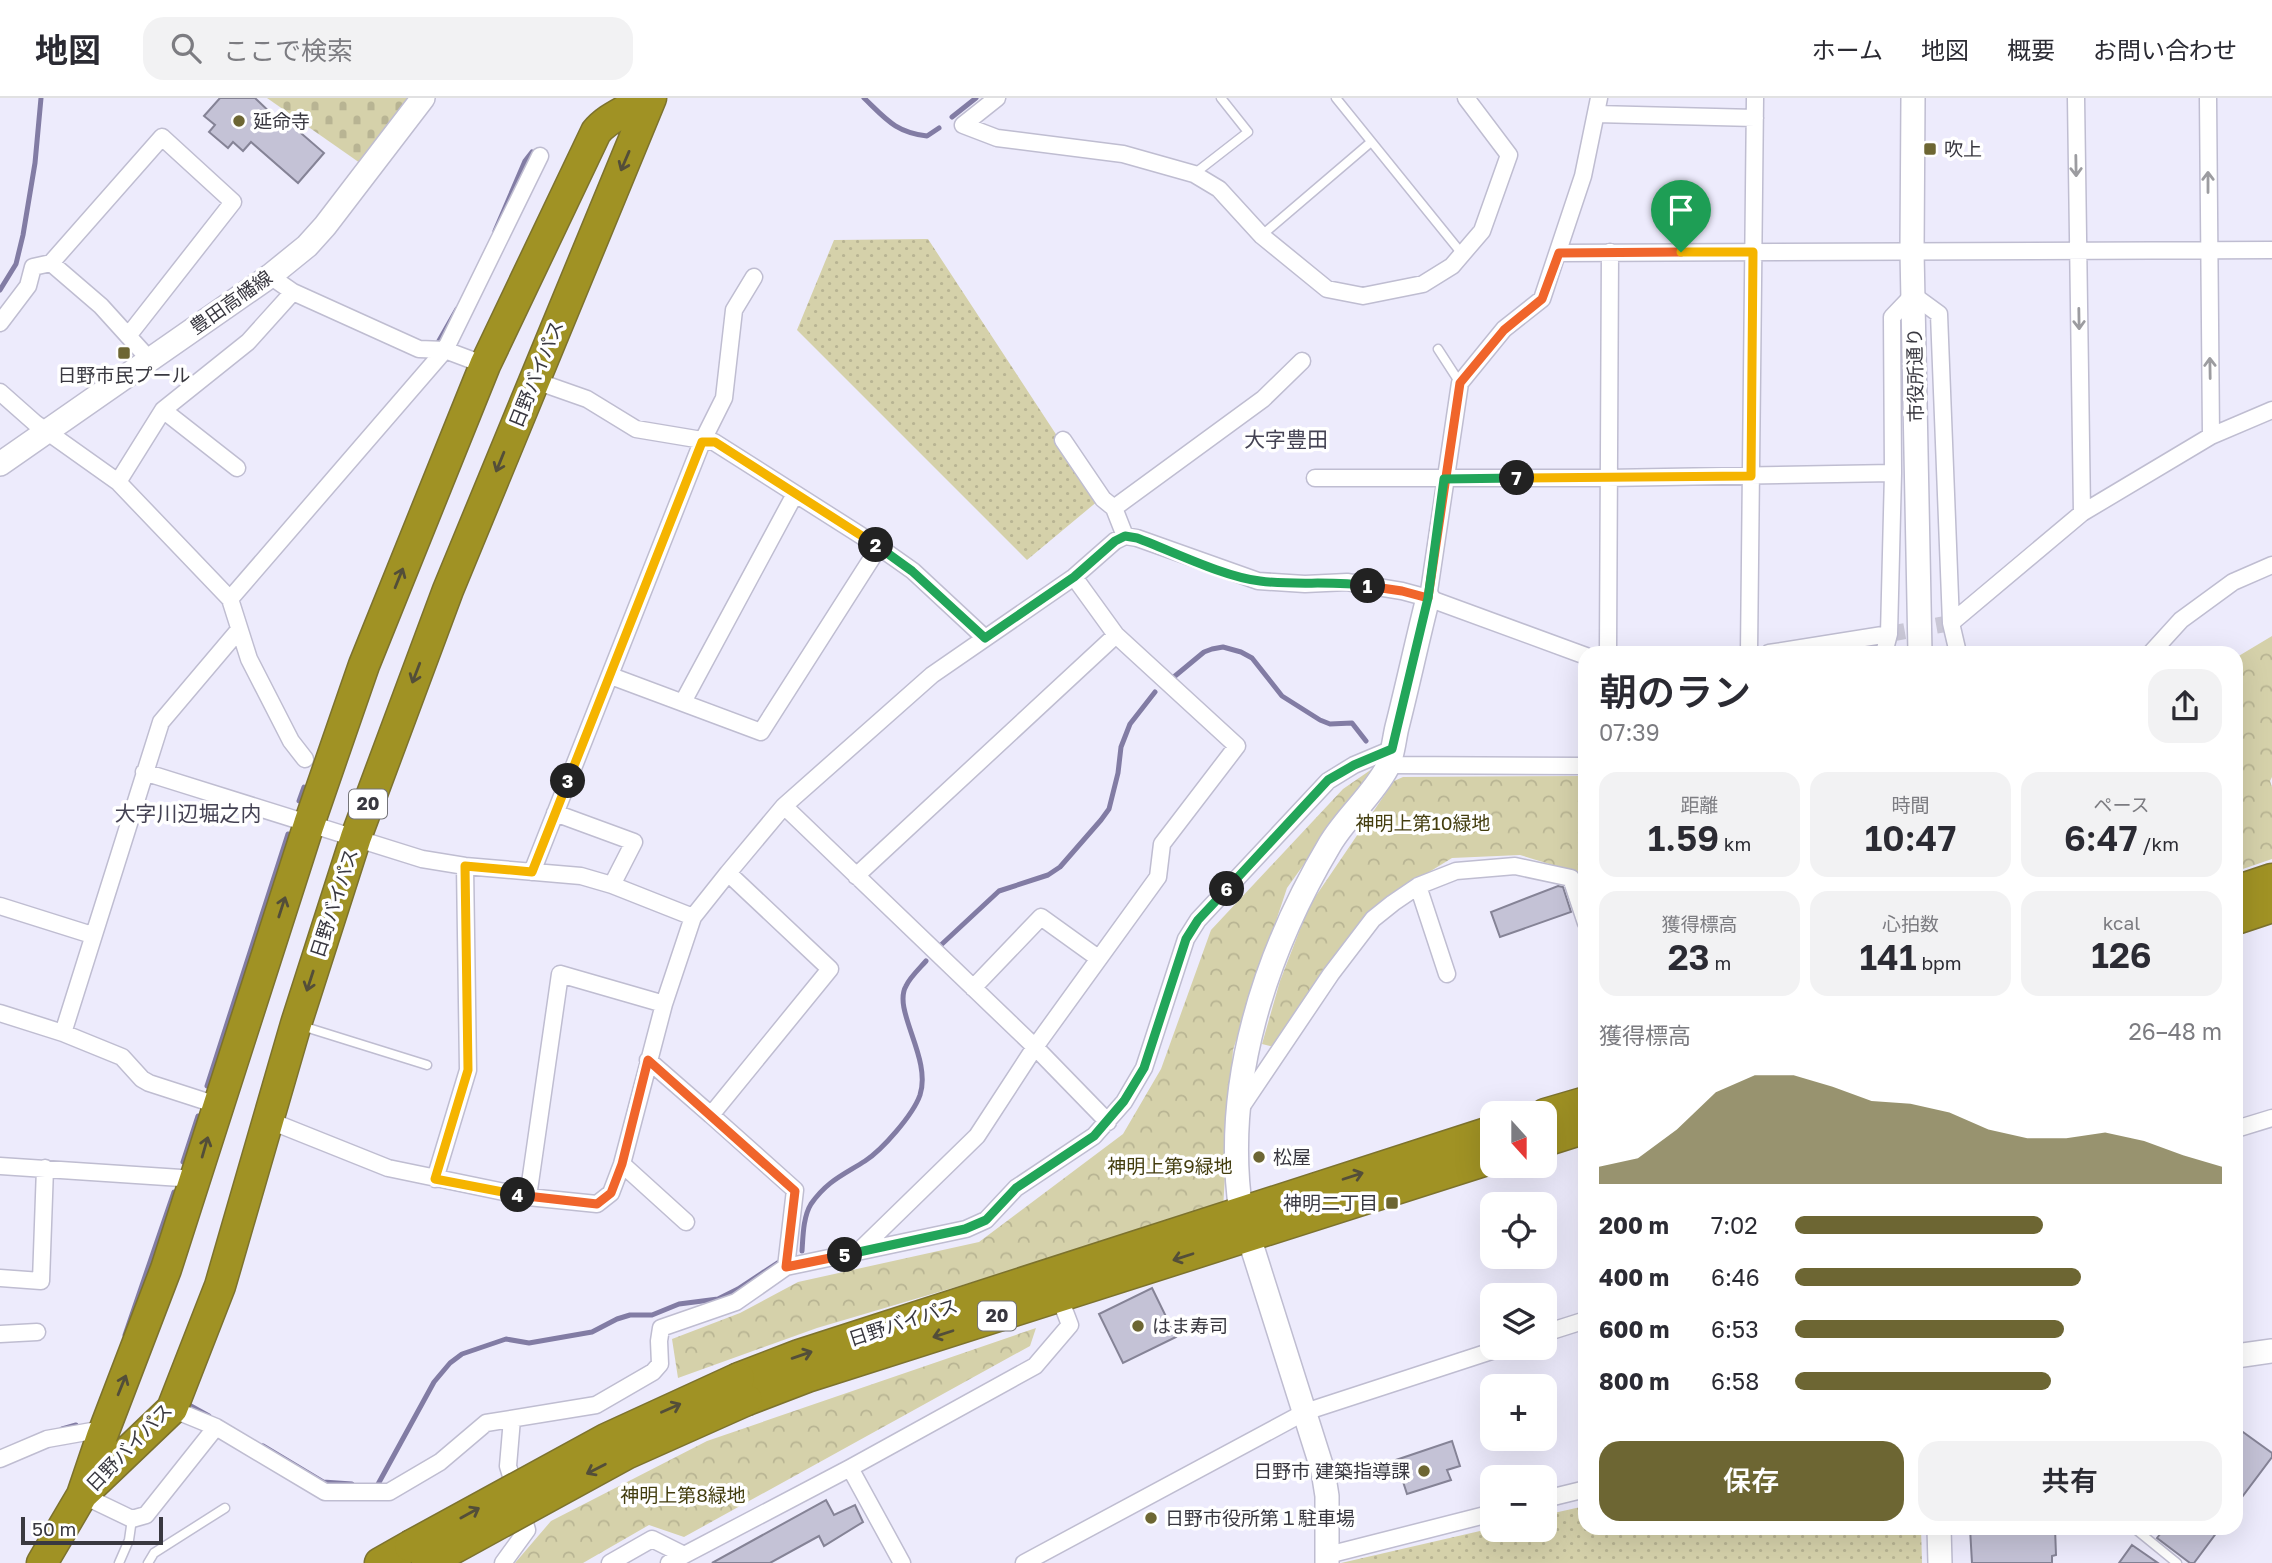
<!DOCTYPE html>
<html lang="ja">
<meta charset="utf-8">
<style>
:root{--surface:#fff;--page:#f2f2f3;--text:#2b2b33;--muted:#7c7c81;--line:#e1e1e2;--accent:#6d6633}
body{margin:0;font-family:"Golos Text","Noto Sans JP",sans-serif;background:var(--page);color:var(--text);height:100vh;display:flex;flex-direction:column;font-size:26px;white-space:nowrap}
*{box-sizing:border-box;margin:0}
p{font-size:23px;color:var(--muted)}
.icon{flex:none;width:38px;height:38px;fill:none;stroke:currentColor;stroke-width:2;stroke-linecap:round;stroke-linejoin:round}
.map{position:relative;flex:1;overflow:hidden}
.panel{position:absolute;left:1578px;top:548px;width:665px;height:889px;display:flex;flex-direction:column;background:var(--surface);border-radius:21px;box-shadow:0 7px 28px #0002}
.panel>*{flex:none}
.needle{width:46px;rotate:159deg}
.tools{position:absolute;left:1480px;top:1003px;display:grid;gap:14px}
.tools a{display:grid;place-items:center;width:77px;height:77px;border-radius:14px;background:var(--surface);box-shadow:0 7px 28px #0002;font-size:35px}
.scale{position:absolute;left:21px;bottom:18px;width:142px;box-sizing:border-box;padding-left:7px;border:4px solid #393840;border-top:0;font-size:19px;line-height:24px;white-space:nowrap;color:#393840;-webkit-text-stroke:5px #fff;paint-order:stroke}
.pin{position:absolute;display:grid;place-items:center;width:60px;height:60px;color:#fff;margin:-72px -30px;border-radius:50% 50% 50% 0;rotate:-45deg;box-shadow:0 0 7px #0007}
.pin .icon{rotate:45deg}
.km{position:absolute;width:35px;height:35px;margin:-18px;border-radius:50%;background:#222;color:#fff;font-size:19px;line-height:35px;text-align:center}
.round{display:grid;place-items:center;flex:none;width:74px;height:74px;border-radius:21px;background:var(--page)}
.overview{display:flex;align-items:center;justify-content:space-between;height:119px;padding:0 21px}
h1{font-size:38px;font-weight:600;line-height:52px}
.metrics{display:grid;grid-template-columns:repeat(3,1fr);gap:10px;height:119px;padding:7px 21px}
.metrics div{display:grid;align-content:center;border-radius:18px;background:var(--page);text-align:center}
.metrics b{font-size:35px;font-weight:600}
.metrics small{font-size:19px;font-weight:400}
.metrics p{font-size:19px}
.chart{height:196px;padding:14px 21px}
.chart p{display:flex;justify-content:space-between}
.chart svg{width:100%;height:126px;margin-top:7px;fill:var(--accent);opacity:.7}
.button{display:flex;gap:14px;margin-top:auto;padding:14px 21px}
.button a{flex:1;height:80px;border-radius:21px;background:var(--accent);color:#fff;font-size:28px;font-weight:600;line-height:80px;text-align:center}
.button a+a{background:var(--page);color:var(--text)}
ul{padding:0 21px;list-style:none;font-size:23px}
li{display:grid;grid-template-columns:112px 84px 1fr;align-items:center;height:52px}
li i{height:18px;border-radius:9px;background:var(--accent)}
header{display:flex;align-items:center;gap:42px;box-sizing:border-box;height:98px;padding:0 35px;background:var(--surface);border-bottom:2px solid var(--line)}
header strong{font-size:33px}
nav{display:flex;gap:38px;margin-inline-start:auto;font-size:24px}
.search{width:490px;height:63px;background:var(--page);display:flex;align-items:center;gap:18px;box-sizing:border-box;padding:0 24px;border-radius:21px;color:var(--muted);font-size:26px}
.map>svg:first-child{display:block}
.grass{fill:url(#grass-dots)}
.forest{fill:url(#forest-crowns)}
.cemetery{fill:url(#cemetery-stones)}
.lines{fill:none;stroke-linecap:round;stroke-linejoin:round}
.stream{stroke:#827ca4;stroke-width:5}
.building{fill:#c4c2d6;stroke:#858396;stroke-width:2}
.street-tunnel{stroke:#c9c7d6;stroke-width:16;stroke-dasharray:16 8;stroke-linecap:butt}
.lane-casing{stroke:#bfbdd1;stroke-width:11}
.street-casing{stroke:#bfbdd1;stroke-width:19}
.secondary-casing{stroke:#bfbdd1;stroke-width:26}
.highway-casing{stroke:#7c722e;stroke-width:33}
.lane{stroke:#fff;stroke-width:8}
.street{stroke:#fff;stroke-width:16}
.secondary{stroke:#fff;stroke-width:23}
.highway{stroke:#a09224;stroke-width:30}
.highway-bridge-casing{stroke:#7c722e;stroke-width:33;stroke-linecap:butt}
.highway-bridge{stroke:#a09224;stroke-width:30}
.oneway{stroke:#534e39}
.oneway2{stroke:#9c9ca0}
.split-1-casing{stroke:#fff;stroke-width:14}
.split-2-casing{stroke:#fff;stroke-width:14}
.split-3-casing{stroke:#fff;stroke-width:14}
.split-4-casing{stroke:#fff;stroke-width:14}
.split-5-casing{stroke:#fff;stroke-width:14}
.split-6-casing{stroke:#fff;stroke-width:14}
.split-7-casing{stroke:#fff;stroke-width:14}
.split-8-casing{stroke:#fff;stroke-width:14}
.split-1{stroke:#f0652b;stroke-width:9}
.split-2{stroke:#22a559;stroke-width:9}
.split-3{stroke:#f5b400;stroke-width:9}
.split-4{stroke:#f5b400;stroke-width:9}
.split-5{stroke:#f0652b;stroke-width:9}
.split-6{stroke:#22a559;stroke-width:9}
.split-7{stroke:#22a559;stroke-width:9}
.split-8{stroke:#f5b400;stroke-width:9}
.poi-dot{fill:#6d6633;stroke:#fff;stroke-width:2.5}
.labels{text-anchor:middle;stroke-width:7;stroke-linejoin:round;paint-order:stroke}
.shield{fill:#fff;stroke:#747479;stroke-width:2}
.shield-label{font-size:18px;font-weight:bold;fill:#393840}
.poi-label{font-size:19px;fill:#393840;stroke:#fff;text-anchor:start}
.street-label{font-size:19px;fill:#393840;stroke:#fff}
.park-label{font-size:19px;fill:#433d0e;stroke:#fff}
.neighbourhood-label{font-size:21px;fill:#444253;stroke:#fff}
</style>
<header>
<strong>地図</strong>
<div class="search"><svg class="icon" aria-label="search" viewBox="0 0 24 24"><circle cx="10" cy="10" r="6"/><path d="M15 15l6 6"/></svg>ここで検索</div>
<nav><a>ホーム</a><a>地図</a><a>概要</a><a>お問い合わせ</a></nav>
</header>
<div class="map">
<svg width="2272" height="1465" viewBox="0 0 2272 1465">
<defs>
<pattern id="grass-dots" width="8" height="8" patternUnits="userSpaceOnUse" patternTransform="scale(1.75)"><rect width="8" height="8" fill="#d5d1aa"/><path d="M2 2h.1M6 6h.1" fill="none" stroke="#b8b493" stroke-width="1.8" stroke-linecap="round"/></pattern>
<pattern id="forest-crowns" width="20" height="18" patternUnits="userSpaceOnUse" patternTransform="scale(1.75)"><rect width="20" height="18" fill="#d5d1aa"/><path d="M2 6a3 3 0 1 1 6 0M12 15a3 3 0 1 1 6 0" fill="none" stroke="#b8b493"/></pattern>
<pattern id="cemetery-stones" width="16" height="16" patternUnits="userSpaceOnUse" patternTransform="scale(1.75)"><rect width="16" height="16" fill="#d5d1aa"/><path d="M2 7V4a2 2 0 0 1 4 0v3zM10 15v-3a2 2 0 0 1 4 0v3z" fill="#b8b493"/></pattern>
</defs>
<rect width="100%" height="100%" fill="#edebfc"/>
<path class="grass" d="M928,141L1099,402L1027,462L797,232L834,142Z
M1585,1408L1586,1430H1921L1922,1465H1341L1493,1430V1432H1545V1417Z"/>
<path class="forest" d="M2272,538V679L2270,683L2272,689V761L2237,773V559Z
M1372,671L1287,790L1233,952L1223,1110L817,1230L678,1280L672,1241L740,1215L798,1184L979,1144L1123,1036L1161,971L1211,832L1343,691Z
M1585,678V777L1520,757L1452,760L1380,804L1278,950L1262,946L1280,883L1309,808L1394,683L1403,679Z
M1036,1230L1030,1248L684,1439L649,1427L583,1465H515L551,1423L707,1343Z"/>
<path class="cemetery" d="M267,0H413L360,65Z"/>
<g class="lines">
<path class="stream" d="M864,0C886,21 895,34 927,38L939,30
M952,19L976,0
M495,133L525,63L532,54
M0,192L16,166L23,137L35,65L41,0
M436,248L457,211
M1175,578L1204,554L1212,551L1223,549L1241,554L1252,560L1282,598L1320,622L1330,626L1352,625L1366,643
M299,703L304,689
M942,846L999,793L1048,777L1060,769L1101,722L1109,711L1118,675L1121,649L1130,626L1155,594
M207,988L288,736
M183,1064L198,1018
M802,1153C803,1139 803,1119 811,1106C827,1083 843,1077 865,1063C882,1052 913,1017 920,997C932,960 892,912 906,888C910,879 920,870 926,863
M125,1237L174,1094
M189,1307L209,1318
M62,1331L76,1327
M263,1348L323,1384L352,1386
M372,1388H377L434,1284L450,1265L462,1256L506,1241L529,1245L592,1234L617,1221L630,1217H652L679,1206L718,1201L738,1191L782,1162"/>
</g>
<path class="building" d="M220,0H255L277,21L280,17L324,55L298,85L251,44L243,53L233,44L228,50L209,34L215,27L204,18Z
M1558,788L1563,789L1571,814L1500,839L1491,814Z
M1152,1190L1176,1239L1123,1265L1099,1216Z
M2236,1329L2272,1355V1359L2236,1407Z
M1452,1343L1460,1368L1447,1372L1451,1382L1407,1396L1396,1362Z
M826,1402L834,1417L855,1407L863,1424L824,1448L819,1438L770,1465H712Z
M1970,1430H2055L2056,1457L2052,1458V1465H1972Z
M2165,1430H2220L2194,1465H2190L2157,1440Z
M2132,1447L2158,1465H2119Z"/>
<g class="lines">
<path class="street-tunnel" d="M1889,536L1951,525"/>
<defs>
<path id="lane" d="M1336,0L1463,157
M1194,76L1248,34L1221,0
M1262,137L1371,44
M1438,251L1460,285
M302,928L427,967
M2134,1430L2177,1465
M119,1465L129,1442L132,1421
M148,1465L154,1455L225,1410"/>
<path id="street" d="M2076,0L2082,415
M2208,0L2211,338
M1596,16L1755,20
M963,27L997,40L1123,56L1194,76L1219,91L1262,138L1327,191L1363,198L1423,186L1452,168L1482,133L1509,57L1466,0
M963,27L997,0
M1559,155L2272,152
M51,165L162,39L233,104L128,238
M270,178L293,194L419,251L445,252L485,267
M0,225L28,188L33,169L51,165L101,208L149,261
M533,282L587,301L636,331L714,344L879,449L913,473L985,540
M0,294L35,325L118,384L230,501L249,561L291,643L305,661
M163,312L237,370
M1063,342L1103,401L1114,410
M1315,380H1607L1893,375
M118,384L163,312L248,244L293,194
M1125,438L1114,410L1263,301L1302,263
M1428,500L1460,285L1504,231L1542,201L1583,78L1599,0
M230,501L445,252L540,58
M1951,525L2082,415L2211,338L2272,312
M1608,555L1610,154
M1749,555L1755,0
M1769,555L1889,536L1893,375L1892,219L1913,197L1939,216L1951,525L1958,555
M1884,555L1889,536
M2151,555L2181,522L2233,484L2272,467
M611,578L761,634L879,449
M683,604L795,396
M1389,667L1586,668
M144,674L422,761L465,768L581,778L612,787L693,819
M784,708L1035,949L1108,1024
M555,715L634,744L612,787
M532,774L702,344L724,300L734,212L754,179
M856,778L1116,537
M1418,788L1447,876
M0,808L92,837
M973,890L1041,819L1098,860
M0,915L63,935L161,624L238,533
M63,935L122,959L142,981L149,985L217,1007
M648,962L711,1017L830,871L728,775
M1240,1011L1331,876L1373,821L1393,805L1418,788L1456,773L1515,768L1571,780L1586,825
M711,1017L795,1092L786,1169
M268,1022L388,1070L528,1099L597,1106L611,1095L622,1066L664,906L693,819L728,775L784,708L932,577L1074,479L1115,443L1125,438L1137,440L1258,483L1305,486L1347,484L1402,493L1428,500L1586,558
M2236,1031L2272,1020
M622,1066L686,1124
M0,1068L196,1081
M435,1081L468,972L465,768
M528,1099L560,876L664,906
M859,1153L977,1038L1035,949L1158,779L1162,746L1237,648L1116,537L1074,479
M0,1180L41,1183L45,1070
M1545,1235L1586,1222
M0,1236L37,1234
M172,1311L216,1329L325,1394H389L440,1364L486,1325L596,1307L653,1274L660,1266L659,1243L661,1230L736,1204L786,1169L966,1131L986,1122L1016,1090L1094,1038L1124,1004L1144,970L1186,841L1198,822L1328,683L1354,667L1392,651
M0,1361L47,1341L92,1333L102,1338
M850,1370L902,1465
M82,1397L132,1421L146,1417L216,1329
M1545,1401L1586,1391
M1328,1457L1493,1415
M503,1465L527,1432L508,1368L512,1321
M610,1465L652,1441L684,1457
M669,1465L850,1370L1035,1268L1070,1227L1059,1198
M1024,1465L1305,1314L1501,1250"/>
<path id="secondary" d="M1913,0L1912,153L1920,555
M0,366L270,178L307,148L325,128L423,0
M2236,1258L2272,1253
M1939,1430L1940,1465
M1327,1465V1398L1323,1373L1241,1114C1222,986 1265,855 1330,746C1346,719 1372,698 1387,670C1393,658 1394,641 1397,629C1408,586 1417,543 1428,500"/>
<path id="highway" d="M2236,793L2272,781
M2236,821L2272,809
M1545,1016L1586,1004
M1545,1043L1586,1030
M739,1280L799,1257L1493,1033
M747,1302L807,1279L1493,1060
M84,1395L172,1311L220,1188L296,926L356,739L448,492L651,0
M42,1465L82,1397L102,1338L166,1171L309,726L364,567L485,267L596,34C609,18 629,13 645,0
M380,1465L410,1448"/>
</defs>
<use href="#lane" class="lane-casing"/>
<use href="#street" class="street-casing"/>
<use href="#secondary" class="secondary-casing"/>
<use href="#highway" class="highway-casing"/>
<use href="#lane" class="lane"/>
<use href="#street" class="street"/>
<use href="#secondary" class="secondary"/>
<use href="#highway" class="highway"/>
<defs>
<path id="highway-bridge" d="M410,1448L606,1341L739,1280
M427,1465L626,1356L747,1302"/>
</defs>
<use href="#highway-bridge" class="highway-bridge-casing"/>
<use href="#highway-bridge" class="highway-bridge"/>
</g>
<defs><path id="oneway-shaft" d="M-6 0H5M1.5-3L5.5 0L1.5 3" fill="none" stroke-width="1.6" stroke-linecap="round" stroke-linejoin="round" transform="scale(1.75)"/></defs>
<g class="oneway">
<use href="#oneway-shaft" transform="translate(625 63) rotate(113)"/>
<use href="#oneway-shaft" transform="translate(500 364) rotate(112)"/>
<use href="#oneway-shaft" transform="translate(399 480) rotate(-68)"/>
<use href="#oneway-shaft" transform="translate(416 575) rotate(111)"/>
<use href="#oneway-shaft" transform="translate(282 809) rotate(-72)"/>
<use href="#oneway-shaft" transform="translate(310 883) rotate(108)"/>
<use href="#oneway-shaft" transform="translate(205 1049) rotate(-74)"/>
<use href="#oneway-shaft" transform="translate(1353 1078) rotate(-18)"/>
<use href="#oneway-shaft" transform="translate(1183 1159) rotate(162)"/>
<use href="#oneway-shaft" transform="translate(943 1236) rotate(162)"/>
<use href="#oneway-shaft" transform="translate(802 1257) rotate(-19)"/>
<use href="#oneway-shaft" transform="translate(122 1287) rotate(-68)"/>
<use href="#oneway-shaft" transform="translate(671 1310) rotate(-24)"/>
<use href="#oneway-shaft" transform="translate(596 1371) rotate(153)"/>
<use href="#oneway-shaft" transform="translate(470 1415) rotate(-29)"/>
</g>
<g class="oneway2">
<use href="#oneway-shaft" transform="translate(2076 68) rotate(89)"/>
<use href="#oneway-shaft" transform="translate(2208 84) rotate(-90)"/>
<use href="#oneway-shaft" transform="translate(2079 221) rotate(89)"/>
<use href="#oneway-shaft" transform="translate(2210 270) rotate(-91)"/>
</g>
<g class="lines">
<defs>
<path id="split-1" d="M1368,488L1402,493L1428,500L1460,285L1504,232L1542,201L1559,155L1681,154"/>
<path id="split-2" d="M876,447L912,473L985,540L1074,479L1115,443L1125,438L1137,440C1172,453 1224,479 1260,483C1296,488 1332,482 1368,488"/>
<path id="split-3" d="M568,683L702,344H715L876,447"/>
<path id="split-4" d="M518,1097L435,1081L468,972L465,768L532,774L568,683"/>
<path id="split-5" d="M518,1097L597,1106L611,1095L622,1066L648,962L795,1093L786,1169L845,1157"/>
<path id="split-6" d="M845,1157L965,1131L986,1122L1016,1090L1094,1038L1124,1003L1144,970L1186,841L1198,822L1227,791"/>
<path id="split-7" d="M1227,791L1328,682L1354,667L1392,651L1428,500L1444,381L1517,380"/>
<path id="split-8" d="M1517,380L1751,378L1753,154H1681"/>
</defs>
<use href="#split-1" class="split-1-casing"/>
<use href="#split-2" class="split-2-casing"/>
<use href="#split-3" class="split-3-casing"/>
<use href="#split-4" class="split-4-casing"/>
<use href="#split-5" class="split-5-casing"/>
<use href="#split-6" class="split-6-casing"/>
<use href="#split-7" class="split-7-casing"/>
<use href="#split-8" class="split-8-casing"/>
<use href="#split-1" class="split-1"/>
<use href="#split-2" class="split-2"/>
<use href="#split-3" class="split-3"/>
<use href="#split-4" class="split-4"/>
<use href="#split-5" class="split-5"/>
<use href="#split-6" class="split-6"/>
<use href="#split-7" class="split-7"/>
<use href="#split-8" class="split-8"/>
</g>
<g class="poi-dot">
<circle cx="239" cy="23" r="7"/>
<rect x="1923" y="44" width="14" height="14" rx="3.5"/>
<rect x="117" y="248" width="14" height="14" rx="3.5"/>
<circle cx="1259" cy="1059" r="7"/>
<rect x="1385" y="1098" width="14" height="14" rx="3.5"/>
<circle cx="1138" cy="1228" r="7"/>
<circle cx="1424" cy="1373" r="7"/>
<circle cx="1151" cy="1420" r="7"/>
</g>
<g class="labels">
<g class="shield">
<rect x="349" y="691.5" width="38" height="29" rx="5"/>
<rect x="978" y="1203.5" width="38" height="29" rx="5"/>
</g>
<g class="shield-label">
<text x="368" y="712">20</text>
<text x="997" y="1224">20</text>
</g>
<g class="poi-label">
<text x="253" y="30">延命寺</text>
<text x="1944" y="58">吹上</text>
<text x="124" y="284" text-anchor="middle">日野市民プール</text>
<text x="1273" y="1066">松屋</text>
<text x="1378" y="1112" text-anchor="end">神明二丁目</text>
<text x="1152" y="1235">はま寿司</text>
<text x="1410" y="1380" text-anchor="end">日野市 建築指導課</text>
<text x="1165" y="1427">日野市役所第１駐車場</text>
</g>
<g class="street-label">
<text transform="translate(231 204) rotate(-35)" y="7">豊田高幡線</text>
<text transform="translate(536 276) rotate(-68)" y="7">日野バイパス</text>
<text transform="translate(1915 277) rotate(-91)" y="7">市役所通り</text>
<text transform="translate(334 805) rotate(-72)" y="7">日野バイパス</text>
<text transform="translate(903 1224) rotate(-18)" y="7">日野バイパス</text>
<text transform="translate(129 1349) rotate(-46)" y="7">日野バイパス</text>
</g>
<g class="park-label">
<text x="1423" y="732">神明上第10緑地</text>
<text x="1170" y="1075">神明上第9緑地</text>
<text x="683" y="1404">神明上第8緑地</text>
</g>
<g class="neighbourhood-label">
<text x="1286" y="349">大字豊田</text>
<text x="188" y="723">大字川辺堀之内</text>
</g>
</g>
</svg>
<div class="tools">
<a><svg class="needle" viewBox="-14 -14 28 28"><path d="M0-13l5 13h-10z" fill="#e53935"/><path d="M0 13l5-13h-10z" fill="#7c7c81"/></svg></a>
<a><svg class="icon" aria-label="locate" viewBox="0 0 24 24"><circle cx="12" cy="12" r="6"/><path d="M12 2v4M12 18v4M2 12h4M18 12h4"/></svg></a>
<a><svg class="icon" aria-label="layers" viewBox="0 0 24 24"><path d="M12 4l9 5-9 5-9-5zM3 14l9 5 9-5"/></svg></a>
<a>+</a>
<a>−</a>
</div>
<div class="scale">50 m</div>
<div class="pin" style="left:1681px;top:154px;background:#1e9e55"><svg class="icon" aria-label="arrive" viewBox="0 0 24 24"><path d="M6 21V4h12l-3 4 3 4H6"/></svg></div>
<b class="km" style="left:1368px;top:488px">1</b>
<b class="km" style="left:876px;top:447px">2</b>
<b class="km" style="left:568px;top:683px">3</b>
<b class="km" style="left:518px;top:1097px">4</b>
<b class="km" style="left:845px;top:1157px">5</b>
<b class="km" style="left:1227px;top:791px">6</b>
<b class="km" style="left:1517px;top:380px">7</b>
<section class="panel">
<div class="overview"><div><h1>朝のラン</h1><p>07:39</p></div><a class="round"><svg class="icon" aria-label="share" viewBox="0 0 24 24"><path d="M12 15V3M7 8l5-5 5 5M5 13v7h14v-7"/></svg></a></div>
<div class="metrics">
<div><p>距離</p><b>1.59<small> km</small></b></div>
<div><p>時間</p><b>10:47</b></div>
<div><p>ペース</p><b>6:47<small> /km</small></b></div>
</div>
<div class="metrics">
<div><p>獲得標高</p><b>23<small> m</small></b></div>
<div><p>心拍数</p><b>141<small> bpm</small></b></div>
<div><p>kcal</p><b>126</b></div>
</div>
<div class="chart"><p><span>獲得標高</span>26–48 m</p>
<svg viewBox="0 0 160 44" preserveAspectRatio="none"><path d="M0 44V38L10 35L20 25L30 12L40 6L50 6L60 10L70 15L80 16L90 19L100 25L110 28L120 28L130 26L140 29L150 34L160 38V44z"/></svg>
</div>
<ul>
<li><b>200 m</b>7:02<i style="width:58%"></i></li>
<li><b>400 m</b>6:46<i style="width:67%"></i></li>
<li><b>600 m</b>6:53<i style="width:63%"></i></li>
<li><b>800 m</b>6:58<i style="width:60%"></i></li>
</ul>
<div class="button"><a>保存</a><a>共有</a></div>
</section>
</div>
